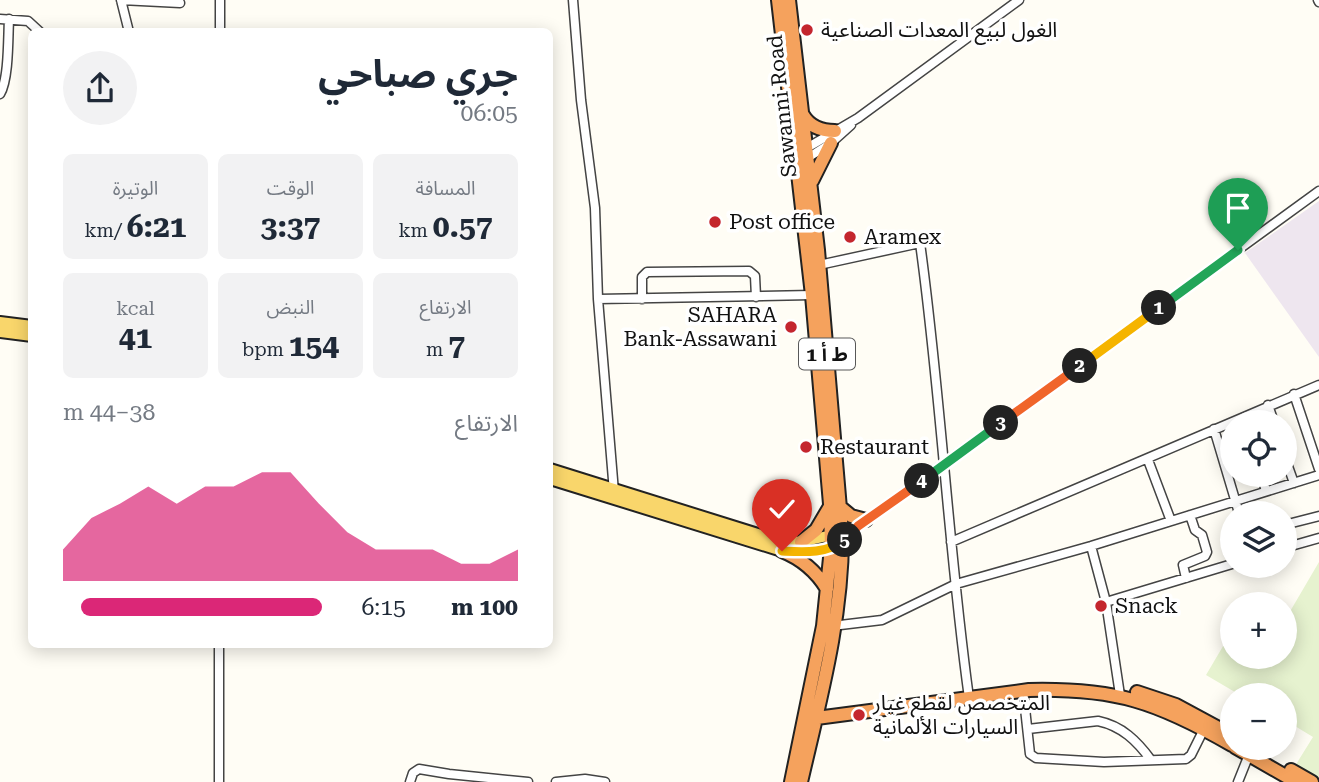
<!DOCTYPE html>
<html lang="ar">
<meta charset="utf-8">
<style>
:root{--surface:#fff;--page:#f2f2f3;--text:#1f2937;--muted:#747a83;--accent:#db2777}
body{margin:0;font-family:"Roboto Serif","Noto Sans Arabic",serif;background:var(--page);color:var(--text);direction:rtl;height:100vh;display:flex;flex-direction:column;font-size:26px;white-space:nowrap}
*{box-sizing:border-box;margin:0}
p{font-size:23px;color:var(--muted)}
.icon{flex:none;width:38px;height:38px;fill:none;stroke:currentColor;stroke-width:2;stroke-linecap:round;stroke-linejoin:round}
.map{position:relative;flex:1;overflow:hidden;direction:ltr}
.side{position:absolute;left:28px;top:28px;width:525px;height:620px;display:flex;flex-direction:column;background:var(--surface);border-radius:10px;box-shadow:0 4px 18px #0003;direction:rtl}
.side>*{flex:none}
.fabs{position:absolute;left:1220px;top:410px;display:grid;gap:14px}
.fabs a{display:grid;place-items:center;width:77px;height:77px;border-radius:50%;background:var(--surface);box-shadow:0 4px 18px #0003;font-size:35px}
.pin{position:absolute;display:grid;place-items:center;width:60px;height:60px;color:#fff;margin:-72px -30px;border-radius:50% 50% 50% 0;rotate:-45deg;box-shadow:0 0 7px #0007}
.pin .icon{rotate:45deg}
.km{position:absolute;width:35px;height:35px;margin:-18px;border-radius:50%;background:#222;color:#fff;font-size:19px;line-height:35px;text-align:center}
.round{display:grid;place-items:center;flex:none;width:74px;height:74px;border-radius:37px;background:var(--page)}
.summary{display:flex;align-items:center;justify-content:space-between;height:119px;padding:0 35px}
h1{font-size:38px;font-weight:700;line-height:52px}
.stats{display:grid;grid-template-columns:repeat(3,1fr);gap:10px;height:119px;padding:7px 35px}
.stats div{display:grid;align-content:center;border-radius:10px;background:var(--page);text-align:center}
.stats b{font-size:30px;font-weight:700}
.stats small{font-size:19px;font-weight:400}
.stats p{font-size:19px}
.chart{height:196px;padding:14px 35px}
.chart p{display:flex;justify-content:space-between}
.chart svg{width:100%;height:126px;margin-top:7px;fill:var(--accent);opacity:.7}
ul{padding:0 35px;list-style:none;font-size:23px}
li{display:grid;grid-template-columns:112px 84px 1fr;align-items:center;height:52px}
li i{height:18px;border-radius:9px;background:var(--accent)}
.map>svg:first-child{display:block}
.industrial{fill:#eee6ef}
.pitch{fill:#e6f2cf}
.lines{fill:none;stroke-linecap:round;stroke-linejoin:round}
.minor-casing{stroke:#444;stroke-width:11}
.major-casing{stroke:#222;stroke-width:14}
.highway-casing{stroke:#222;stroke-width:16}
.minor{stroke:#fff;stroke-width:8}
.major{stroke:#f9d66b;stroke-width:10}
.highway{stroke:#f5a25d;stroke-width:12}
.split-1-casing{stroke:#fff;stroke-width:14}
.split-2-casing{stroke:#fff;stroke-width:14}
.split-3-casing{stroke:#fff;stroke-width:14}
.split-4-casing{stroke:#fff;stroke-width:14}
.split-5-casing{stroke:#fff;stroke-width:14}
.split-6-casing{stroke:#fff;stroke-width:14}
.split-1{stroke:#22a559;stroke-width:9}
.split-2{stroke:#f5b400;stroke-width:9}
.split-3{stroke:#f0652b;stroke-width:9}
.split-4{stroke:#22a559;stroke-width:9}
.split-5{stroke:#f0652b;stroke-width:9}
.split-6{stroke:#f5b400;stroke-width:9}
.poi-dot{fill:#c4262e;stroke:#fff;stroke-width:2.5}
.labels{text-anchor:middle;stroke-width:7;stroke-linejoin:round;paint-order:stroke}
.shield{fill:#fff;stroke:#585858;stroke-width:2}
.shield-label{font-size:19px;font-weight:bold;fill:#111}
.poi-label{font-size:21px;fill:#111;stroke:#fff;text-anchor:start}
.street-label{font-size:21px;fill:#111;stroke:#fff}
</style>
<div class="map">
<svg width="1319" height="782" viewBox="0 0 1319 782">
<rect width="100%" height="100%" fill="#fffdf5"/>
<path class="industrial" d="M1319,201V357L1245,253Z"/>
<path class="pitch" d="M1319,562V780L1295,766L1313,737L1285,720L1284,695H1240L1206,675L1232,631V656H1284L1285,620Z"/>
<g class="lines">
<defs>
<path id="minor" d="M121,0L180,3
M121,0L129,32
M573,0L581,100L595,208L598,299L614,492
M1318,0L1319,2
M0,19L28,21L40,32
M220,32V0
M0,94C9,79 8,38 9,19
M805,149L858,118L1019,0
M806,159L831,143L851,125
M819,265L920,243C941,394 948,547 969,698
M598,299L812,295
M642,299V277L647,272L749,271L755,276L756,297
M1294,394L1319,469
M1268,405L1274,422
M1214,429L1239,513
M1284,455L1294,483
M1148,460L1171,521
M1261,474L1266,491
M1284,525L1319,516
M842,542L858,526L1319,191
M951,542L1319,385
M1091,546L1106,602L1120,695
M1284,548L1319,538
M1186,578L1183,565L1205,556L1207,552L1202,535L1195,530L1190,515
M1106,602L1232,564
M832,626L882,620L956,584L1091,546L1319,475
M1023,690L1030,754L1036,758L1104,762L1186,759L1191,755L1204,729
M1028,729L1098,721C1122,726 1137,741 1151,760
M219,782V644
M410,782L413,773L419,769L449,774L528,782
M556,782L585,779L605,782
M1238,782L1252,747"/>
<path id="major" d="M0,322L32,326
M0,332L32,336
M550,469L777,540L801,542L836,534
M550,479L782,551L806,552L836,545"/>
<path id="highway" d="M778,0L812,295L830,504L831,548L823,626L791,782
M789,0L818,250L842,532C843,617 820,700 801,782
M803,115C810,127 821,131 835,131
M812,181L831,143
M839,506L851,516L866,520
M801,542L816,530L829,508
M782,551C802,559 816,571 827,589
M1137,692L1176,705L1226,732
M809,719L1029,690C1116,688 1157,702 1232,745
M1235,747L1296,782
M1291,770L1312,782"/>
</defs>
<use href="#minor" class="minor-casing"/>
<use href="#major" class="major-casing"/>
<use href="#highway" class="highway-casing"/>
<use href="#minor" class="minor"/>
<use href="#major" class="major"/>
<use href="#highway" class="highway"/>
</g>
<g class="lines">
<defs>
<path id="split-1" d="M1159,308L1238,250"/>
<path id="split-2" d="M1080,366L1159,308"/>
<path id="split-3" d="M1001,423L1080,366"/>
<path id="split-4" d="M922,481L1001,423"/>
<path id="split-5" d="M845,540L858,526L922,481"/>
<path id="split-6" d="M782,551C803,552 827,554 845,540"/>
</defs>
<use href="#split-1" class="split-1-casing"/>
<use href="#split-2" class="split-2-casing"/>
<use href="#split-3" class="split-3-casing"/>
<use href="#split-4" class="split-4-casing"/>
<use href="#split-5" class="split-5-casing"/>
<use href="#split-6" class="split-6-casing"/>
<use href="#split-1" class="split-1"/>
<use href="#split-2" class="split-2"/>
<use href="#split-3" class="split-3"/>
<use href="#split-4" class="split-4"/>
<use href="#split-5" class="split-5"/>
<use href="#split-6" class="split-6"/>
</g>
<g class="poi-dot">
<circle cx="807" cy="30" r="7"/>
<circle cx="715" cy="222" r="7"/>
<circle cx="850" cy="237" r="7"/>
<circle cx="791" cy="327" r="7"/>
<circle cx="806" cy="447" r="7"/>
<circle cx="1101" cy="606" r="7"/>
<circle cx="859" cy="715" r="7"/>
</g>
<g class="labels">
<rect class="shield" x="799" y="338.5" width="56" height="31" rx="5"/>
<g class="shield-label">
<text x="827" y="361">ط أ 1</text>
</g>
<g class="poi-label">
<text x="821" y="37">الغول لبيع المعدات الصناعية</text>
<text x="729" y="229">Post office</text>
<text x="864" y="244">Aramex</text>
<text x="777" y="322" text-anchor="end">SAHARA<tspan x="777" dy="24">Bank-Assawani</tspan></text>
<text x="820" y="454">Restaurant</text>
<text x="1115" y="613">Snack</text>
<text x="873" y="710">المتخصص لقطع غيار<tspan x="873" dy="24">السيارات الألمانية</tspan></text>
</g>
<g class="street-label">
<text transform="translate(782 106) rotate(-96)" y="7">Sawanni Road</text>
</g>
</g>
</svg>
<div class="fabs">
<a><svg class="icon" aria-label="locate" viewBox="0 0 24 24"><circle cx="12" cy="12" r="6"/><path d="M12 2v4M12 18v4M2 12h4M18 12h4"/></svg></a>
<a><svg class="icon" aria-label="layers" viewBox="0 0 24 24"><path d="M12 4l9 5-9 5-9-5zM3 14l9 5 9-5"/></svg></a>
<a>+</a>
<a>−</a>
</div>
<div class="pin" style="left:1238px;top:250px;background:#1e9e55"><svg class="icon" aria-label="arrive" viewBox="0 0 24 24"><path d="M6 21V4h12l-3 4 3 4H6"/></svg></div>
<div class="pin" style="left:782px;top:551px;background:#d93025"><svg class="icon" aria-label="check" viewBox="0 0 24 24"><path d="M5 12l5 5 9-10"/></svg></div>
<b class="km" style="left:1159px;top:308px">1</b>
<b class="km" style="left:1080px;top:366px">2</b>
<b class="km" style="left:1001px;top:423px">3</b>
<b class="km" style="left:922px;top:481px">4</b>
<b class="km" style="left:845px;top:540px">5</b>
<section class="side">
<div class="summary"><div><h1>جري صباحي</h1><p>06:05</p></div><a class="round"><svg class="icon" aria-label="share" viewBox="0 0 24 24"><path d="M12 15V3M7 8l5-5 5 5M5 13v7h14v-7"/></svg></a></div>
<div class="stats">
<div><p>المسافة</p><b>0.57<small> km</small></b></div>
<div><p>الوقت</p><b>3:37</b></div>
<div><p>الوتيرة</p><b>6:21<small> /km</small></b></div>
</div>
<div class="stats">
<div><p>الارتفاع</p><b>7<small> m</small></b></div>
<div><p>النبض</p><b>154<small> bpm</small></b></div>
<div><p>kcal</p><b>41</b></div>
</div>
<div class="chart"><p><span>الارتفاع</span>38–44 m</p>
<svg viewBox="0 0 160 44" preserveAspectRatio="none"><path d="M0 44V33L10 22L20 17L30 11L40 17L50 11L60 11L70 6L80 6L90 17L100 27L110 33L120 33L130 33L140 38L150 38L160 33V44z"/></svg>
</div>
<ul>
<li><b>100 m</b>6:15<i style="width:93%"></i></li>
</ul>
</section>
</div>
